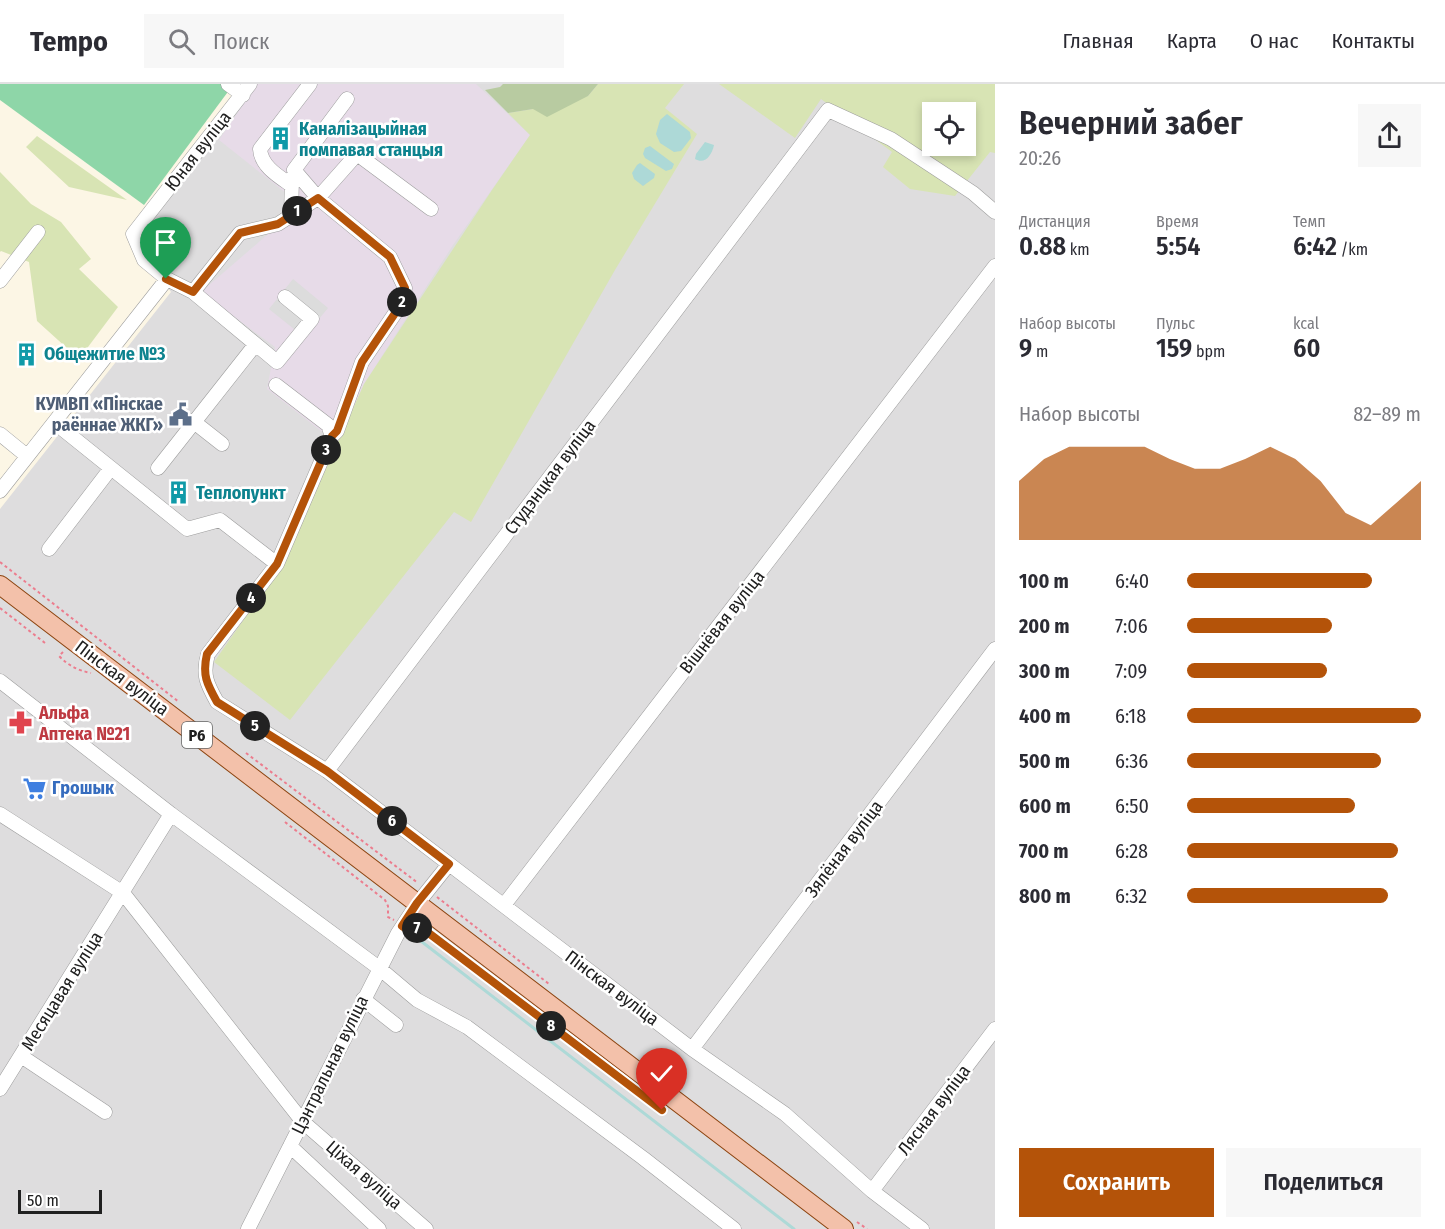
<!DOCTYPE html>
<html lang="ru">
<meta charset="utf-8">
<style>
:root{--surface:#fff;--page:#f7f7f7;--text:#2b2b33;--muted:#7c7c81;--line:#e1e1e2;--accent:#b45309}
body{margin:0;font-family:"Fira Sans Condensed",sans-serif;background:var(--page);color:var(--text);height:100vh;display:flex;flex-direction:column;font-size:22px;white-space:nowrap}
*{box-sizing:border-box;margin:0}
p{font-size:20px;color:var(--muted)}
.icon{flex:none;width:33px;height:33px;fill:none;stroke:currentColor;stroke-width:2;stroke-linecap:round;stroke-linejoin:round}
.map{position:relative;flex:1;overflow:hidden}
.drawer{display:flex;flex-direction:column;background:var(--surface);width:450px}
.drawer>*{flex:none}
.buttons{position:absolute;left:922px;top:18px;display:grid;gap:12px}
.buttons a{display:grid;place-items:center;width:54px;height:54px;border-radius:0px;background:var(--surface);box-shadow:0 3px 9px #0003;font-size:30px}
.scale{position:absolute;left:18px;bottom:15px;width:84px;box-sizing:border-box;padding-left:6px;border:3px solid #202020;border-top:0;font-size:16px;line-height:21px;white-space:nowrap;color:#202020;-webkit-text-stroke:4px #fff;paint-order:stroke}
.pin{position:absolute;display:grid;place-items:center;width:51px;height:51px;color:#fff;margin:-62px -26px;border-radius:50% 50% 50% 0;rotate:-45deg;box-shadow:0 0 6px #0007}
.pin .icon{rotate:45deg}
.km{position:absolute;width:30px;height:30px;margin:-15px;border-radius:50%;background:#222;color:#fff;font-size:16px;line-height:30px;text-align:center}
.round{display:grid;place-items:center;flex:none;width:63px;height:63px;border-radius:0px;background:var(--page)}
.summary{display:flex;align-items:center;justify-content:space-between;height:102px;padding:0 24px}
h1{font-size:33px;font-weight:600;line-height:45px}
.metrics{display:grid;grid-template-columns:repeat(3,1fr);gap:9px;height:102px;padding:6px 24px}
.metrics div{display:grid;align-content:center}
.metrics b{font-size:26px;font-weight:600}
.metrics small{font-size:16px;font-weight:400}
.metrics p{font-size:16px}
.chart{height:168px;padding:12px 24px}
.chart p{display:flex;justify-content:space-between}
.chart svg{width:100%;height:108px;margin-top:6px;fill:var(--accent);opacity:.7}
.action{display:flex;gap:12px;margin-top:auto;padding:12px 24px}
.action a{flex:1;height:69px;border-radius:0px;background:var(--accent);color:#fff;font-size:24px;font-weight:600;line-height:69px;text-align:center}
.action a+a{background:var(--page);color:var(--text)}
ul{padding:0 24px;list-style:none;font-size:20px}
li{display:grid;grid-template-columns:96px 72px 1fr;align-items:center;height:45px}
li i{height:15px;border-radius:8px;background:var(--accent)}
header{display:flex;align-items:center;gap:36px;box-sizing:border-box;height:84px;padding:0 30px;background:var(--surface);border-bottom:2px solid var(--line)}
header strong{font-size:28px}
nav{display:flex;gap:33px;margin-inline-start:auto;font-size:21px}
.search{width:420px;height:54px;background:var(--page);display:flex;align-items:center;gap:15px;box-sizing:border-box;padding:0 21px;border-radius:0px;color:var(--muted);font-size:22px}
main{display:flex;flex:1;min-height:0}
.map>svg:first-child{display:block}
.residential{fill:#deddde;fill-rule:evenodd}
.industrial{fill:#e7dbe8}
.education{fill:#fcf6e5}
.grass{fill:#d8e4b4;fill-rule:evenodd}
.forest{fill:#b8cba1}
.pitch{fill:#8ed6a8}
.parking{fill:#dcdcdc}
.water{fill:#add9d7}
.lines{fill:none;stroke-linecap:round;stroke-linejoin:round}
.stream{stroke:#add9d7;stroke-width:3}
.minor-casing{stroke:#9d9d9d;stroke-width:15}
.major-casing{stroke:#8d4410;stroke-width:20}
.path{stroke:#ec7d8e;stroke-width:2;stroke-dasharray:3 3;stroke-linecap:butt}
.minor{stroke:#fff;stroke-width:14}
.major{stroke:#f3c1aa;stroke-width:18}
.route-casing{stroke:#fff;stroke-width:12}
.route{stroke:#b45309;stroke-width:8}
.labels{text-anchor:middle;stroke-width:5;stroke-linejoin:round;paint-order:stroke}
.shield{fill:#fff;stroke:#636363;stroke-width:1.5}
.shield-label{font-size:16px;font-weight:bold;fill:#202020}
.culture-label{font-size:18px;font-weight:bold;fill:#0d838f;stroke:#fff;text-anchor:start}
.street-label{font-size:18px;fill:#202020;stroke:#fff}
.service-label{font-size:18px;font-weight:bold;fill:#4e5e75;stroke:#fff;text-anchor:end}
.health-label{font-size:18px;font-weight:bold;fill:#be3a42;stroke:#fff;text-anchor:start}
.shop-label{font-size:18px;font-weight:bold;fill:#366cbe;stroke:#fff;text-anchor:start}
</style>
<header>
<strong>Tempo</strong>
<div class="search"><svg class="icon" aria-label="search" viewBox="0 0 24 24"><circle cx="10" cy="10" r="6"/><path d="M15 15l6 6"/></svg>Поиск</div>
<nav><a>Главная</a><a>Карта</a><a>О нас</a><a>Контакты</a></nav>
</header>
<main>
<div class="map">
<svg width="995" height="1145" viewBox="0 0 995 1145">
<rect width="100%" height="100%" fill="#f0ebe8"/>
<path class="residential" d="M0,0H992L995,20V1145H0ZM933,28H966V62H933Z"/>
<path class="industrial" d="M257,0H476L530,51L453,161L364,300L338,360L267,305L275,263L201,208L267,151L296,117L219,56Z"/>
<path class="education" d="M0,0H242L136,157L171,208L0,425Z"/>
<path class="grass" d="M598,0H684L665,24L697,50L615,186L471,438L454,428L290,636L214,578L284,478L364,300L492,106L530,51L508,29L533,25L588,12Z
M719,0H995V69L990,68L955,112L910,105L883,83L892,68L821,15L795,54ZM933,28H966V62H933Z
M37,52L127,116L69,103L26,63Z
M0,88L31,120L61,138L91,175L79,185L118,223L79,275L37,237L29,178L1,167L0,168Z"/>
<path class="forest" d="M503,0H598L588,12L547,33L533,25L508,29L485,6L500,3Z"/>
<path class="pitch" d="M0,0H223L230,5L144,121L0,16Z"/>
<path class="parking" d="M293,195L328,224L304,253L269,225Z"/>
<path class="water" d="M667,30L690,48L691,54L681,67L674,68L660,59L656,50L660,36Z
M705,58L714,61C712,71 705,81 695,75L696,70Z
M650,62L674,80L672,85L666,87L645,74L643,70L645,64Z
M640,79L655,90L654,94L643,102L634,95L632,89L637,81Z"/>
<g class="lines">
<path class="stream" d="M417,854L794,1145"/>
<defs>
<path id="minor" d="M228,0L243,11
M250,0L133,150L144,176L167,195L193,208L277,278L312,235L285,213
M347,15L294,86L318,114L390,173L405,204L402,219L362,278L337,347L332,352L277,480L208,570C202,591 207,600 217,618L327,687L692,965L785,1030L872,1107L922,1145
M291,101C278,92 261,82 260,65L310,0
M291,132L292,94
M0,197L38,148
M193,208L240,149L278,140L318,114L357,70L431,125
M276,301L328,341L332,352
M194,338L222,360
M55,339L187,445L220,436L277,480
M0,350L27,372
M158,384L255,261
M0,407L167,195
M49,465L111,384
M0,597L171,730L379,884L417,916L467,943L643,1074L734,1145
M327,687L828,26L891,55L973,109L995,128
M0,730L123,809L303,1038L426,1145
M504,821L995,182
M363,915L396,941
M692,965L995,565
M21,972L105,1028
M0,1005L171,730
M290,1062L379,1145
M872,1107L995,945
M248,1145L398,849L417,820L449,780"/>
<path id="major" d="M0,501L844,1145"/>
</defs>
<use href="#minor" class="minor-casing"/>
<use href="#major" class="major-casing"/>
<path class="path" d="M0,478L179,618
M0,524L45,559
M63,568L59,572C69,582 77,586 91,589
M246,669L418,799
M285,738L385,816L388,822V833L394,836
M437,813L549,900
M416,844H422L635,1005
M857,1138L867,1145"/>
<use href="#minor" class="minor"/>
<use href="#major" class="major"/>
</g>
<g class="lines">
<defs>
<path id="route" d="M166,195L193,208L240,149L278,140L318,114L390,173L405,204L402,219L362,278L337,347L332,352L277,480L207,570C202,591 207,600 217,618L327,687L449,780L417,819L402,842L410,847L415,844H422L662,1026"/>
</defs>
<use href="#route" class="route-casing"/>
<use href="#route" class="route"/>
</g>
<defs>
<symbol id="building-bare" viewBox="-9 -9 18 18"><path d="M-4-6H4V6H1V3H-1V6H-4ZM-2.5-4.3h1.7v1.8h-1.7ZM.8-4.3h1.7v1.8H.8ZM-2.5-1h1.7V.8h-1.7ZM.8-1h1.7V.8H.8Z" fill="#0f9aa8" stroke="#fff" stroke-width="2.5" paint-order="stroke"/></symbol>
<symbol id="civic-bare" viewBox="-9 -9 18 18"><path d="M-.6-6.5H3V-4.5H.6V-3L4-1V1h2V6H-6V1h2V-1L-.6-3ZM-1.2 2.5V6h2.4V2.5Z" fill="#5c6f8a" stroke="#fff" stroke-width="2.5" paint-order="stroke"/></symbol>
<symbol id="pharmacy-bare" viewBox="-9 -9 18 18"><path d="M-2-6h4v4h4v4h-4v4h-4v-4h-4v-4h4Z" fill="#e0444e" stroke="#fff" stroke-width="2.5" paint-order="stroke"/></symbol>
<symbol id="supermarket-bare" viewBox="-9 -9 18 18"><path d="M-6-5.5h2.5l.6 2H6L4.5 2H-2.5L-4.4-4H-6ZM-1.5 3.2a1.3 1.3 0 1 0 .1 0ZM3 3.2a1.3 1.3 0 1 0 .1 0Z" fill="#3f7fe0" stroke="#fff" stroke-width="2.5" paint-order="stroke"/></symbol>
</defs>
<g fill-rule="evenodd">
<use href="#building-bare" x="264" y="38" width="33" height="33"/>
<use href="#building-bare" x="10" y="254" width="33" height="33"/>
<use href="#civic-bare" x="164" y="314" width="33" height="33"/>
<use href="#building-bare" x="162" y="392" width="33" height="33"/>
<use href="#pharmacy-bare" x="4" y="622" width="33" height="33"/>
<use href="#supermarket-bare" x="18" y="688" width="33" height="33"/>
</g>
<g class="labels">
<rect class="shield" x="182" y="638" width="30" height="26" rx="4.5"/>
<g class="shield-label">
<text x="197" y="657">Р6</text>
</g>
<g class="culture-label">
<text x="299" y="51">Каналізацыйная<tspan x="299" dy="21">помпавая станцыя</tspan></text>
<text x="44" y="276">Общежитие №3</text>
<text x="196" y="415">Теплопункт</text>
</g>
<g class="street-label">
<text transform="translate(198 67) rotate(-52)" y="6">Юная вуліца</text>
<text transform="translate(550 393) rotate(-53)" y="6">Студэнцкая вуліца</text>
<text transform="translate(722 538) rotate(-52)" y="6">Вішнёвая вуліца</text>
<text transform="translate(122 594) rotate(37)" y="6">Пінская вуліца</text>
<text transform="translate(844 765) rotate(-53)" y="6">Зялёная вуліца</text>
<text transform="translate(612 904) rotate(37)" y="6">Пінская вуліца</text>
<text transform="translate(62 907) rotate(-58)" y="6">Месяцавая вуліца</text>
<text transform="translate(330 981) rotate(-64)" y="6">Цэнтральная вуліца</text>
<text transform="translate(934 1026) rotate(-53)" y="6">Лясная вуліца</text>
<text transform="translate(364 1091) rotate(41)" y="6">Ціхая вуліца</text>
</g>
<g class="service-label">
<text x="163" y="326">КУМВП «Пінскае<tspan x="163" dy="21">раённае ЖКГ»</tspan></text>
</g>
<g class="health-label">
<text x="39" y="635">Альфа<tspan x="39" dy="21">Аптека №21</tspan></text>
</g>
<g class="shop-label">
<text x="52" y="710">Грошык</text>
</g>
</g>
</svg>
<div class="buttons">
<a><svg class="icon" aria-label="locate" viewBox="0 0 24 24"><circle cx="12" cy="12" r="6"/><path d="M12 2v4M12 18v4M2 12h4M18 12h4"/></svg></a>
</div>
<div class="scale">50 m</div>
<div class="pin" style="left:166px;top:195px;background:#1e9e55"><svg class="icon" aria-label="arrive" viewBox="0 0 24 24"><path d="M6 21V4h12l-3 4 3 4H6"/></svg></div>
<div class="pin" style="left:662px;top:1026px;background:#d93025"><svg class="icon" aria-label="check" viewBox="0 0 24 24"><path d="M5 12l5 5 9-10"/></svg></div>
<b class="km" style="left:297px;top:127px">1</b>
<b class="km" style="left:402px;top:218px">2</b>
<b class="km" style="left:326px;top:366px">3</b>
<b class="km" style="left:251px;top:514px">4</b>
<b class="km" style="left:255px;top:642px">5</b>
<b class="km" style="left:392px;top:737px">6</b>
<b class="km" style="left:417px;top:844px">7</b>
<b class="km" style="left:551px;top:942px">8</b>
</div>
<section class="drawer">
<div class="summary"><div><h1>Вечерний забег</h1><p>20:26</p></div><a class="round"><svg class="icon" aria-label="share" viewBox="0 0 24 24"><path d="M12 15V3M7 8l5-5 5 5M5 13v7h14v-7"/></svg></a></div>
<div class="metrics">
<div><p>Дистанция</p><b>0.88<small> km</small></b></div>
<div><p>Время</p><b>5:54</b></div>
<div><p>Темп</p><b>6:42<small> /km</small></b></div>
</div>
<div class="metrics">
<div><p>Набор высоты</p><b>9<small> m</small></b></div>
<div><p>Пульс</p><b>159<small> bpm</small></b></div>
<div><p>kcal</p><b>60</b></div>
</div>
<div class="chart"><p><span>Набор высоты</span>82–89 m</p>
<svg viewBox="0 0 160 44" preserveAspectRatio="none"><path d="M0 44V20L10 11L20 6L30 6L40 6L50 6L60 11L70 15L80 15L90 11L100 6L110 11L120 20L130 33L140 38L150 29L160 20V44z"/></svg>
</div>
<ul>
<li><b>100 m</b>6:40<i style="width:79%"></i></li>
<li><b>200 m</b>7:06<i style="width:62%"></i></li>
<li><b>300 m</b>7:09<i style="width:60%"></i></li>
<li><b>400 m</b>6:18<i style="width:100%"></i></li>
<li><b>500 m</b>6:36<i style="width:83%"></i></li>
<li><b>600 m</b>6:50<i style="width:72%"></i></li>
<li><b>700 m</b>6:28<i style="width:90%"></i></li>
<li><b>800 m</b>6:32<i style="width:86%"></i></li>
</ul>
<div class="action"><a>Сохранить</a><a>Поделиться</a></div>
</section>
</main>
